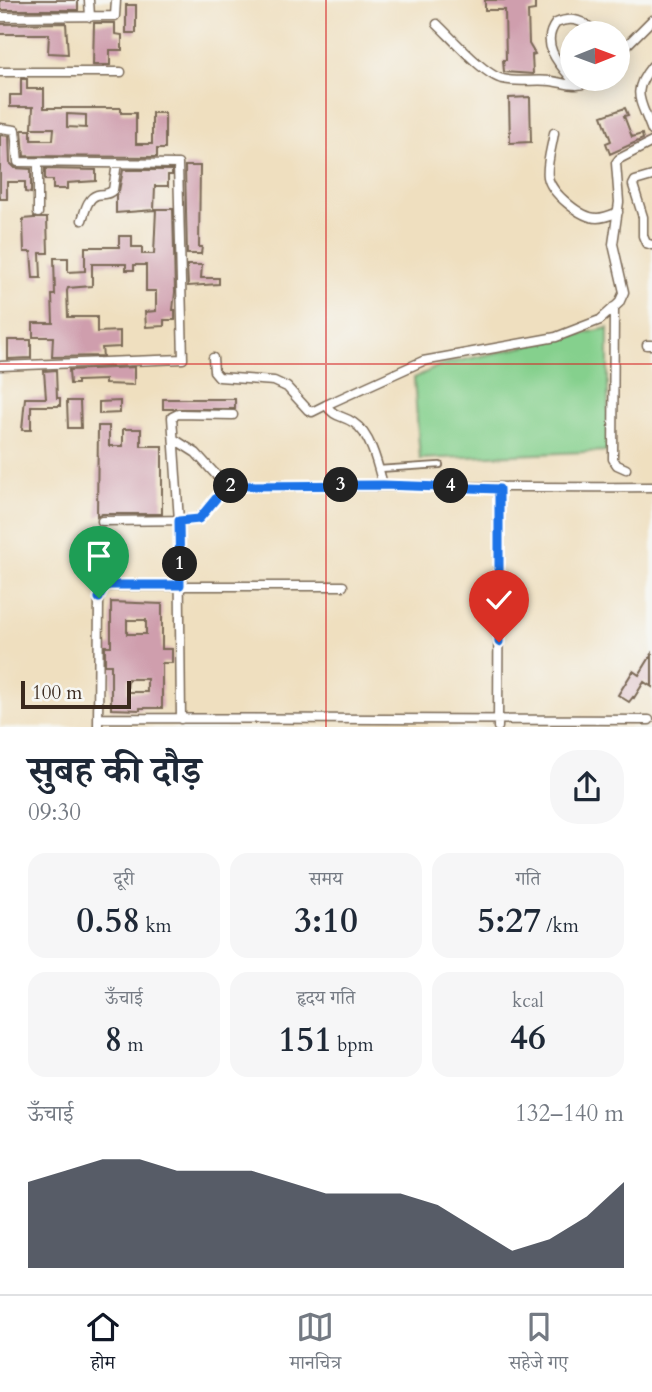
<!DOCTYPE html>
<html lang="hi">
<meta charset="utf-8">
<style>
:root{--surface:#fff;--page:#f6f6f7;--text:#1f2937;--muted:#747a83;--line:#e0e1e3;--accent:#111827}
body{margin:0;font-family:Cardo,"Noto Serif Devanagari",serif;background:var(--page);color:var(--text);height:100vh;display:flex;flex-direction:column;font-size:26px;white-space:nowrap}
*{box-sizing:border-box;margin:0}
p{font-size:23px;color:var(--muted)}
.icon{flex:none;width:38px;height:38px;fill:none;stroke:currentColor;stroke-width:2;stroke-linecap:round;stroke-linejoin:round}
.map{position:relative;height:727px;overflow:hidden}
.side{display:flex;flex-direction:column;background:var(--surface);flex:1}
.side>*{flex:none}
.needle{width:46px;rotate:89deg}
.fabs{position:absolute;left:560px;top:21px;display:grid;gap:14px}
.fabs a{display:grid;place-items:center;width:70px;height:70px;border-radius:50%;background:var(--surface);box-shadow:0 4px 18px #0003;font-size:35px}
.scale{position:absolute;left:21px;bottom:18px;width:110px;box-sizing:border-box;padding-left:7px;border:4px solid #3b2a1e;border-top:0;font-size:19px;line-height:24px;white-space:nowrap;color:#3b2a1e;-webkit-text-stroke:5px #f6f6f2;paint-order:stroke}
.pin{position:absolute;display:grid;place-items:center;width:60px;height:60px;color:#fff;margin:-72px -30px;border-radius:50% 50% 50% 0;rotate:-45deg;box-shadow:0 0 7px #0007}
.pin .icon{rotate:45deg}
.km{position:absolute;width:35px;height:35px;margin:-18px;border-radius:50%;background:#222;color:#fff;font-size:19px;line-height:35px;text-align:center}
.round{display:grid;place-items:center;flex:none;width:74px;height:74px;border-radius:28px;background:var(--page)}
.summary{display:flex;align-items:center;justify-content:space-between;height:119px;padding:0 28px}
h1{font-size:38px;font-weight:700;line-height:52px}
.figures{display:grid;grid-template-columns:repeat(3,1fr);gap:10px;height:119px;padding:7px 28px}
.figures div{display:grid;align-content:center;border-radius:18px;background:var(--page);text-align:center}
.figures b{font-size:35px;font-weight:700}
.figures small{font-size:19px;font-weight:400}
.figures p{font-size:19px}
.chart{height:196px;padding:14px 28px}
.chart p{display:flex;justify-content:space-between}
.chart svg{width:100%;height:126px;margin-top:7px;fill:var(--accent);opacity:.7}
.tab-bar{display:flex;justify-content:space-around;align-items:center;height:98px;border-top:2px solid var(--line);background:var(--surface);font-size:19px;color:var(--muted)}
.tab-bar a{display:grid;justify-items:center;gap:4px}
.tab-bar .active{color:var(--accent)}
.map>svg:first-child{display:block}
.green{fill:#85d08d;stroke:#607d56;stroke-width:2}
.building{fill:#cf9ead;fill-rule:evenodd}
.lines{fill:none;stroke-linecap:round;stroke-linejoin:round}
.service-casing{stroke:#7a6956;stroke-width:8}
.minor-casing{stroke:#7a6956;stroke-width:11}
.service{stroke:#fff;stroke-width:4.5}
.minor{stroke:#fff;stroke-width:8}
.route-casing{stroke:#fff;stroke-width:14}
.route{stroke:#1a73e8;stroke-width:9}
.grid{fill:none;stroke:#d62828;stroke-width:2;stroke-opacity:0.55}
</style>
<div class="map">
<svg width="652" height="727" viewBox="0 0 652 727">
<rect width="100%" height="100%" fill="#f6f6f2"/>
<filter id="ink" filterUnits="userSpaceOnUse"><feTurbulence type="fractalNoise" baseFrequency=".0143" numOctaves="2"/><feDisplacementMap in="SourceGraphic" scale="14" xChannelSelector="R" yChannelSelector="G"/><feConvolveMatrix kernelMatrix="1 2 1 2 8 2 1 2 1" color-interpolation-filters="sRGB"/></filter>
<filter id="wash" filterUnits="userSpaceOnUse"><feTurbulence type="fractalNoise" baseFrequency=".00686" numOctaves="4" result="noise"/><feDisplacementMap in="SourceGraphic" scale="28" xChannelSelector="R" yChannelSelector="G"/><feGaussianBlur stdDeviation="1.57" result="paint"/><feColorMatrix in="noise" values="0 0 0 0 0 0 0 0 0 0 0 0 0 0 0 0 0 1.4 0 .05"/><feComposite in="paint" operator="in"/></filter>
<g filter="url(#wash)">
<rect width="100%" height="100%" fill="#efdfbf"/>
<path class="green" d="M608,328V451L420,459L414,378L441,365Z"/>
<g id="blocks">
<path class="building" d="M0,0H78V10H0Z
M485,0H535V10L528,11L529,44L535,54L532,55L533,74L504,72L503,60H506L505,10H485Z
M126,5H136V33H126Z
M66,23L68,54L48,53L49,34H0V24Z
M94,23H115V34L122,35V50H110V65H93Z
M21,79H27V89H44V108H121V113H136V144H152V113H165V149H157V157L24,156L22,130H31V140H53L54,128H32L33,107H10V95H21ZM67,114L86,115V128L67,127Z
M530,97L531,142L510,143L509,98Z
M625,108L628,115L624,116L632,137L642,134L643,139L610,154L606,143L611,141L602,116Z
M0,135L9,136L10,163L15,168L31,169V193L25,192V182H7V199H0Z
M185,166H200L199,247H202L201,254H187Z
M45,169L96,170V181L67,183V189H53V180H45Z
M123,170H172V175H168V186H155L154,210L116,213V196L119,191Z
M156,209H173L175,292L173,310H175V320H164V326L146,327L145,312L156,311V291H146V265H134V270H126V264H92V286L68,288L67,291L68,317H97V332L120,331V347L102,348L103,356L52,357L53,337H33V323H53L52,295H55L54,258H68V272L85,271V247H119V236H132V247H142V254H154Z
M34,218H47L48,253H40L41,278H33L31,252H24L23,219Z
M187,265H202L201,278H219V284L188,286Z
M8,340H31V358L8,359Z
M134,367V385L105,384V380L77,381V384H70L69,370Z
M56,370L57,398H60V406H31V430H22L25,398H46L44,371Z
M163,399H235V409H163Z
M67,401H80L81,428H68Z
M120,401V413L99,414V402Z
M98,426H109V446H123V429H141V446H162V514H102L97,517Z
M111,602L162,604V649H172V663H162V708H140V710L111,709V665H105V646H111ZM127,620H146V634H127ZM128,679H147V692H127Z
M652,654V687L644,682L634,698L633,697L629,702L618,695L633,671L639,675Z"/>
</g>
</g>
<g filter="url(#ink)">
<use href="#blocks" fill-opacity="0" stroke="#7a6956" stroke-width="2"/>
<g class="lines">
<defs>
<path id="service" d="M379,469L440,465"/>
<path id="minor" d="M89,0L90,17
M0,17L115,16L116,0
M437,24C452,38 485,76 503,79C518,83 535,79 551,81C566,83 580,90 592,79
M618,54L652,20
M652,66C630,93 641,100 652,131
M0,72H121
M577,85C563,68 538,46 556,23C573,16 584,21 596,33
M0,128L15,130L18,162L178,164L183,359L0,366
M554,133C552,147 546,164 548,177C551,193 581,218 597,218C605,218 611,215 618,212
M38,163V213
M652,176L635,181L633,185L643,217V236L646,243L652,245
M82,220C85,212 87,198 97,195C104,193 107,196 113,190L117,163
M614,307L613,459L617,465L626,469
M647,345H652
M213,358L214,371L219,377L274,381L287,387L308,410L312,412L326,405C336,419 341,414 354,423C371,434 378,466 383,485
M326,405L423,361L556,337L600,320L619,303L624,292L613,244L619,202L616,163L619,159L652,142
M174,439L196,453L227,487
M102,521L194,520L199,518L223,490L231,486C371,485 511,488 652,487
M98,718L649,720
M181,719L179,521L172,417L178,414L233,415
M98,727L99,598L101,590L105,586H343
M498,727L499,489"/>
</defs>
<use href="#service" class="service-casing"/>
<use href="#minor" class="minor-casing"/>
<use href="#service" class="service"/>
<use href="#minor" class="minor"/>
</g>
</g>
<g class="lines" filter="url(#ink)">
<defs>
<path id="route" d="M99,598L103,588L109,585H180L179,521L199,519L223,490L229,486L383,485L499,489V642"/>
</defs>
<use href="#route" class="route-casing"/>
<use href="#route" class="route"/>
</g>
<path class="grid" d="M326,0V727M0,364H652"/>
</svg>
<div class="fabs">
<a><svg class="needle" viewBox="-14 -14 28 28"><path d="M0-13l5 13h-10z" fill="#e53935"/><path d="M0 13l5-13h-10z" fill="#747a83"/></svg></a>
</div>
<div class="scale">100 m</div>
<div class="pin" style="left:99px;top:598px;background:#1e9e55"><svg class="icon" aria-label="arrive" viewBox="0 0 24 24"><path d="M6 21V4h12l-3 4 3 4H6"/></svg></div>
<div class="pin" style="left:499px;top:642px;background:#d93025"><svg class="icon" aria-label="check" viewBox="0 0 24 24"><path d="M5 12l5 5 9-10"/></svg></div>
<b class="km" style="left:180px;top:564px">1</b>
<b class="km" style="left:231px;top:486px">2</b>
<b class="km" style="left:341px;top:485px">3</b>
<b class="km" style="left:451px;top:486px">4</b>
</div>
<section class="side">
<div class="summary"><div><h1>सुबह की दौड़</h1><p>09:30</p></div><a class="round"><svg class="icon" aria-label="share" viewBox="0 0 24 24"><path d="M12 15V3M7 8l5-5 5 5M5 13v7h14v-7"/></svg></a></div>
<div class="figures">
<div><p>दूरी</p><b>0.58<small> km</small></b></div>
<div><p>समय</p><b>3:10</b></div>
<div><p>गति</p><b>5:27<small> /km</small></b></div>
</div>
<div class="figures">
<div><p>ऊँचाई</p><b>8<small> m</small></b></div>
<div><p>हृदय गति</p><b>151<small> bpm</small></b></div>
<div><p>kcal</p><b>46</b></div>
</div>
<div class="chart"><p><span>ऊँचाई</span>132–140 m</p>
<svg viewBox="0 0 160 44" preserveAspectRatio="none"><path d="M0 44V14L10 10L20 6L30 6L40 10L50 10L60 10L70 14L80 18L90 18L100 18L110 22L120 30L130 38L140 34L150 26L160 14V44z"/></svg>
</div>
</section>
<nav class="tab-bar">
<a class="active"><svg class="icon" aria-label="home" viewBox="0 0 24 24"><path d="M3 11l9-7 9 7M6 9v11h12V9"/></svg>होम</a>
<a><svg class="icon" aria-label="map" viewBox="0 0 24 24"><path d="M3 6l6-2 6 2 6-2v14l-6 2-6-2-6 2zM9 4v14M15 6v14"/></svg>मानचित्र</a>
<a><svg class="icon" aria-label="saved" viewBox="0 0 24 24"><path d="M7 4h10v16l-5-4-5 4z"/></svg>सहेजे गए</a>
</nav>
